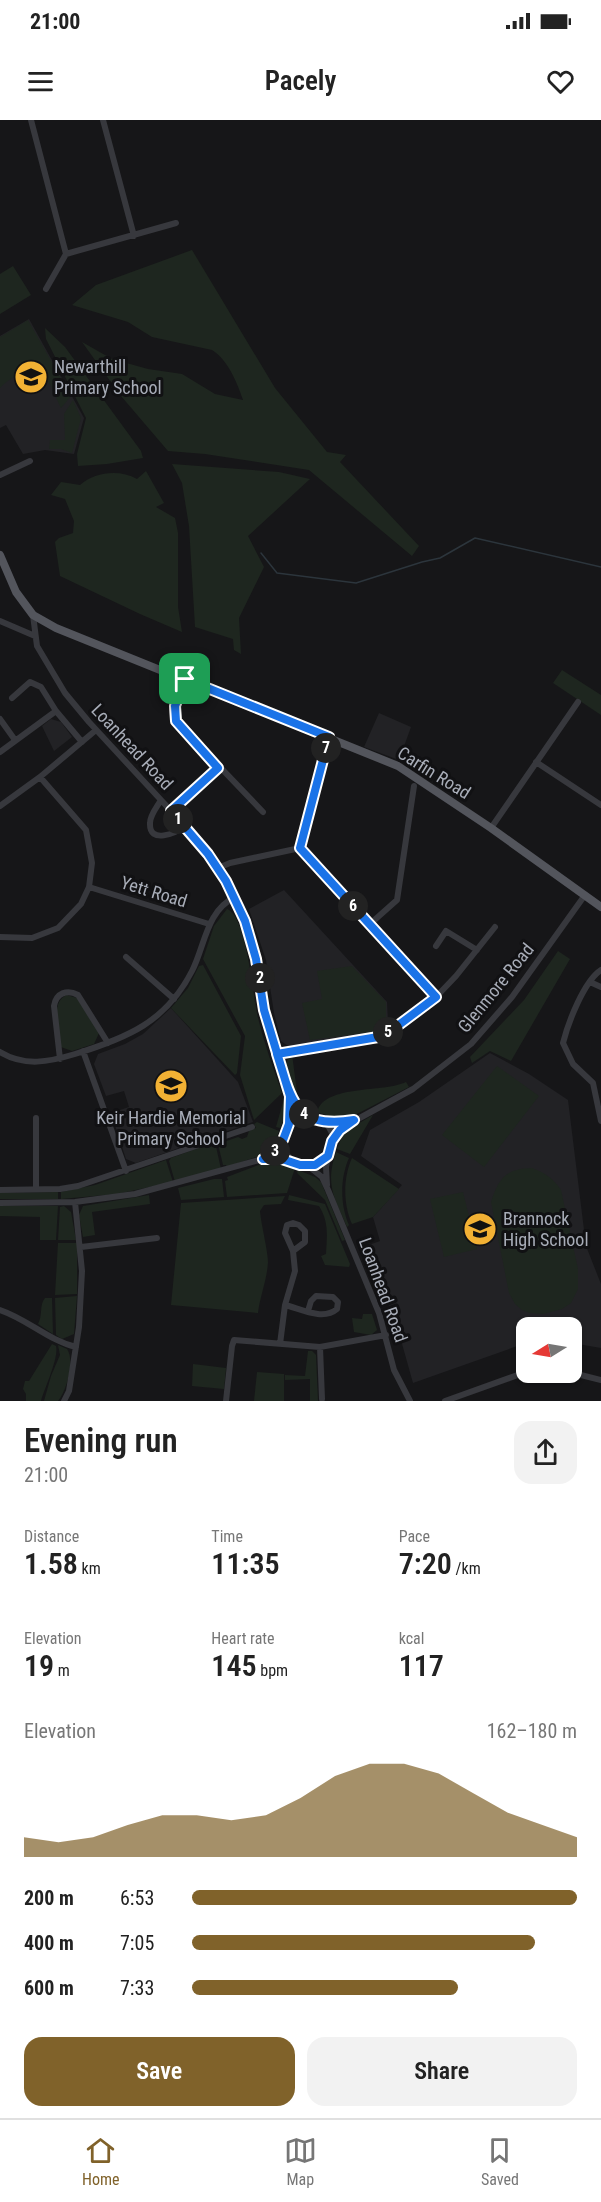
<!DOCTYPE html>
<meta charset="utf-8">
<style>
:root{--surface:#fff;--page:#f2f2f2;--text:#222;--muted:#767676;--line:#e0e0e0;--accent:#80622a}
body{margin:0;font-family:"Roboto Condensed",sans-serif;background:var(--page);color:var(--text);height:100vh;display:flex;flex-direction:column;font-size:22px;white-space:nowrap}
*{box-sizing:border-box;margin:0}
p{font-size:20px;color:var(--muted)}
.icon{flex:none;width:33px;height:33px;fill:none;stroke:currentColor;stroke-width:2;stroke-linecap:round;stroke-linejoin:round}
.map{position:relative;height:1281px;overflow:hidden}
.side{display:flex;flex-direction:column;background:var(--surface);flex:1}
.side>*{flex:none}
.needle{width:39px;rotate:259deg}
.controls{position:absolute;left:516px;top:1197px;display:grid;gap:12px}
.controls a{display:grid;place-items:center;width:66px;height:66px;border-radius:12px;background:var(--surface);box-shadow:0 2px 4px #0004;font-size:30px}
.pin{position:absolute;display:grid;place-items:center;width:51px;height:51px;color:#fff;margin:-26px;border-radius:12px;box-shadow:0 3px 9px #0006}
.km{position:absolute;width:30px;height:30px;margin:-15px;border-radius:50%;background:#222;color:#fff;font-size:16px;line-height:30px;text-align:center}
.round{display:grid;place-items:center;flex:none;width:63px;height:63px;border-radius:18px;background:var(--page)}
.overview{display:flex;align-items:center;justify-content:space-between;height:102px;padding:0 24px}
h1{font-size:33px;font-weight:600;line-height:45px}
.stats{display:grid;grid-template-columns:repeat(3,1fr);gap:9px;height:102px;padding:6px 24px}
.stats div{display:grid;align-content:center}
.stats b{font-size:30px;font-weight:600}
.stats small{font-size:16px;font-weight:400}
.stats p{font-size:16px}
.chart{height:168px;padding:12px 24px}
.chart p{display:flex;justify-content:space-between}
.chart svg{width:100%;height:108px;margin-top:6px;fill:var(--accent);opacity:.7}
.primary-button{display:flex;gap:12px;margin-top:auto;padding:12px 24px}
.primary-button a{flex:1;height:69px;border-radius:18px;background:var(--accent);color:#fff;font-size:24px;font-weight:600;line-height:69px;text-align:center}
.primary-button a+a{background:var(--page);color:var(--text)}
ul{padding:0 24px;list-style:none;font-size:20px}
li{display:grid;grid-template-columns:96px 72px 1fr;align-items:center;height:45px}
li i{height:15px;border-radius:8px;background:var(--accent)}
.status{display:flex;justify-content:space-between;align-items:center;height:42px;padding:0 30px;background:var(--surface);direction:ltr}
.status svg{height:16px;fill:currentColor}
header{display:flex;justify-content:space-between;align-items:center;height:78px;padding:0 24px;background:var(--surface);font-size:27px;font-weight:600}
.tab-bar{display:flex;justify-content:space-around;align-items:center;height:84px;border-top:2px solid var(--line);background:var(--surface);font-size:16px;color:var(--muted)}
.tab-bar a{display:grid;justify-items:center;gap:3px}
.tab-bar .current{color:var(--accent)}
.map>svg:first-child{display:block}
.built{fill:#222225}
.green{fill:#1e261f}
.lines{fill:none;stroke-linecap:round;stroke-linejoin:round}
.stream{stroke:#2c353c;stroke-width:1.5}
.minor{stroke:#37383d;stroke-width:6}
.major{stroke:#53555c;stroke-width:8}
.route-casing{stroke:#fff;stroke-width:12}
.route{stroke:#1a73e8;stroke-width:8}
.labels{text-anchor:middle;stroke-width:6;stroke-linejoin:round;paint-order:stroke}
.poi-label{font-size:18px;fill:#a8adb8;stroke:#111113;text-anchor:start}
.street-label{font-size:18px;fill:#a8adb8;stroke:#111113}
</style>
<div class="status"><b>21:00</b><svg viewBox="0 0 49 12"><path d="M0 12V9h3v3zM5 12V6h3v6zM10 12V3h3v9zM15 12V0h3v12zM26 1h20v11H26zM47 4h2v5h-2z"/></svg></div>
<header><svg class="icon" aria-label="menu" viewBox="0 0 24 24"><path d="M4 6h16M4 12h16M4 18h16"/></svg>Pacely<svg class="icon" aria-label="heart" viewBox="0 0 24 24"><path d="M12 20l-8-8c-3-5 5-10 8-4 3-6 11-1 8 4z"/></svg></header>
<div class="map">
<svg width="601" height="1281" viewBox="0 0 601 1281">
<rect width="100%" height="100%" fill="#161618"/>
<path class="built" d="M29,199L84,298L74,334L45,330L23,334L6,305L0,308V216Z
M379,593L411,607L399,640L364,627Z
M51,599L61,602L72,617L54,631L42,606Z
M284,770L387,882L388,902L381,912L288,926L281,921L274,893L266,840L249,789Z
M171,888L238,962L253,1002L136,1043L126,1039L111,993L129,987L124,971L106,976L94,944L98,934L125,924L143,914Z
M490,933L529,954L568,980L586,1126L601,1164V1228L572,1223V1208H526V1223L413,1263L399,1213L366,1126L380,1121L373,1097L402,1065L361,1036L370,1010L419,982Z"/>
<path class="green" d="M192,130L275,268L327,332L346,335L340,342L419,426L412,436L309,350L205,334L168,331L121,276L82,222L112,239L148,249L182,254L215,274L243,280C237,262 228,240 212,230L152,217L128,202L72,185L96,165Z
M13,146L31,175L0,194V154Z
M28,200L71,276L61,288C56,278 52,266 46,258C34,244 9,257 0,268V217Z
M45,208L65,227L141,331L143,338L107,344L78,346L77,334L86,298L46,219Z
M73,280L81,298L72,333L61,329H49L50,320H65L64,294Z
M172,344L279,352L310,359L248,416L264,447L239,498L241,534L234,530L233,519L195,507L189,406L182,363Z
M146,351L164,383L156,387L175,398L178,413V487L182,512L140,494L60,456L55,422L59,418L73,413L74,401L65,379L51,375L61,362L80,365C95,352 119,349 137,359Z
M562,550L601,575V595L553,563Z
M227,789C247,796 253,877 258,898C264,923 273,948 282,973L254,1000L240,955L245,916L203,839L214,806Z
M247,825H249L264,906L287,977L286,995L280,1008L276,1007L285,975L262,903Z
M558,831L570,839L511,941L490,931L472,943L470,937L524,880Z
M203,845L241,916L237,953L235,955L171,888L188,868L199,846Z
M352,846L386,882V902L381,911L310,920L302,883L322,879L317,851Z
M67,875L77,878L99,913L94,924L72,931L61,927C60,911 49,882 67,875Z
M292,934L298,980L315,987L314,991C292,986 290,964 284,945Z
M497,946L539,976L484,1047L442,1015Z
M406,962L409,967L349,998L338,999L317,992C325,964 384,973 406,962Z
M373,995L350,1034L337,1029L344,1012Z
M257,1002L279,1011L272,1029L268,1033L227,1047L226,1045H223L218,1024L238,1017L242,1019L247,1017L249,1011L256,1008L254,1004Z
M215,1022L221,1049L175,1062L169,1041L171,1038Z
M336,1032L349,1038C340,1058 340,1085 349,1105L347,1107C334,1077 325,1065 336,1032Z
M352,1038L399,1069L373,1097L352,1104C343,1084 343,1058 352,1038Z
M166,1040L173,1062L117,1074L61,1079V1072L95,1065Z
M278,1042L295,1048L287,1073L227,1077L225,1061L228,1060L227,1057L261,1044Z
M532,1048C545,1053 553,1058 561,1070L578,1149V1169L571,1183L562,1189L543,1194L530,1193L522,1190L515,1184L509,1173L491,1082C499,1058 505,1049 532,1048Z
M298,1050L315,1057L321,1062L345,1120L342,1121L325,1080L297,1053Z
M214,1059H222L224,1077L181,1080L178,1068Z
M58,1072V1079H0V1073Z
M463,1072L477,1129L444,1137L430,1079Z
M149,1075L150,1084L92,1092L95,1115L83,1117L79,1095L83,1086Z
M289,1075L325,1084L350,1144L349,1147L325,1145L321,1136L326,1134C327,1115 329,1102 319,1086L288,1080Z
M285,1076L281,1084L264,1085L260,1091C261,1104 268,1131 268,1142C267,1160 260,1176 258,1193L171,1185L181,1083Z
M0,1086H58L56,1120H40V1097L0,1096Z
M64,1086L71,1092L76,1120H58L60,1087Z
M58,1123H77V1174L55,1175Z
M77,1176L74,1214L62,1219L56,1215L55,1178Z
M45,1178H52L53,1214L38,1204C43,1195 39,1185 45,1178Z
M363,1194H372L377,1210L371,1215L354,1212L352,1198L362,1199Z
M52,1224L56,1226C59,1238 45,1267 41,1281H26V1274L23,1269L25,1261H29Z
M58,1225L67,1229C75,1240 67,1270 58,1281H44L51,1256L60,1235Z
M308,1231H312L316,1235L318,1281H310V1259L285,1260V1255L305,1256Z
M193,1244L226,1248L224,1269L192,1266Z
M257,1252L284,1254V1281H254Z"/>
<g class="lines">
<path class="stream" d="M261,433L277,453L356,463L422,442L440,438L475,418L601,447"/>
<path class="minor" d="M31,0L66,134L46,169
M103,0L134,116
M66,134L176,103
M0,355L30,341
M33,495L37,526L65,573L89,602L185,706L218,748L235,777L245,801L257,839L264,890L290,976L296,987L308,997
M0,501L35,516
M185,559L175,586L176,601L263,692
M12,578L30,562L41,567L56,591
M0,599L15,620
M0,632L56,591L82,622
M536,642L601,685
M161,680C157,687 150,695 150,703C149,725 176,713 185,706
M0,686L40,657L96,610
M171,691L218,648
M491,708L578,582
M300,728L329,617
M218,748L230,743L300,728L436,877
M89,767L209,804
M370,804L397,780L414,666
M0,817L32,818L58,808L81,784L89,767L92,743L86,710L40,657
M436,826L446,811L477,830
M126,837L174,879
M601,850C584,861 568,903 563,923L573,944L593,963L601,1001
M590,862L601,867
M83,931L126,1051
M0,932C25,947 49,942 75,934C127,918 166,902 192,851C205,826 206,791 235,777
M277,934L384,916L436,877L456,856L495,807
M60,939L54,886C56,873 67,869 78,875L108,923
M283 1021a25 25 0 1 1 50 0a25 25 0 1 1-50 0Z
M322,1000L340,1003L351,1001
M289,1004L290,978
M332,1021L345,1006L413,969L471,924L512,877L585,775
M266,1039L292,1041
M308,1046L322,1057L328,1070L379,1193L394,1250L410,1281
M327,1065L326,1047L328,1036
M36,1069V998
M0,1070L60,1069L78,1066L252,1007
M0,1083L75,1082L135,1074L263,1039L272,1034L283,1020
M81,1127L157,1118
M285,1185C301,1189 323,1201 337,1189L338,1182L333,1177L316,1176L311,1181L308,1191
M0,1190C27,1199 48,1220 76,1227
M280,1224L285,1185L295,1151L293,1131L285,1113L287,1105L293,1103L299,1105L305,1111V1122L293,1131
M320,1227L322,1279
M569,1252L601,1260
M64,1281L69,1271L79,1207L82,1151L75,1082
M226,1281L232,1226L234,1220L320,1227L386,1215
M445,1281L526,1252"/>
<path class="major" d="M0,435L16,472L33,495L56,508L398,646L491,708L601,787"/>
</g>
<g class="lines">
<defs>
<path id="route" d="M185,559L175,586L176,601L218,648L171,691L208,734L226,761L245,801L256,839L264,890L290,976L289,1004L283,1020L272,1034L263,1039H282L300,1045H315L328,1036L332,1021L340,1010L354,1000C295,1010 292,981 277,934L384,916L436,877L300,728L329,617L185,559"/>
</defs>
<use href="#route" class="route-casing"/>
<use href="#route" class="route"/>
</g>
<defs>
<symbol id="school-disc" viewBox="-11 -11 22 22"><circle r="9.5" fill="#f2b134" stroke="#111113"/><path d="M0-5L7-2L0 1L-7-2ZM-4 1L0 2.5L4 1V4Q0 6-4 4Z" fill="#111"/></symbol>
</defs>
<g fill-rule="evenodd">
<use href="#school-disc" x="12" y="238" width="38" height="38"/>
<use href="#school-disc" x="152" y="947" width="38" height="38"/>
<use href="#school-disc" x="461" y="1090" width="38" height="38"/>
</g>
<g class="labels">
<g class="poi-label">
<text x="54" y="253">Newarthill<tspan x="54" dy="21">Primary School</tspan></text>
<text x="171" y="1004" text-anchor="middle">Keir Hardie Memorial<tspan x="171" dy="21">Primary School</tspan></text>
<text x="503" y="1105">Brannock<tspan x="503" dy="21">High School</tspan></text>
</g>
<g class="street-label">
<text transform="translate(132 627) rotate(47)" y="6">Loanhead Road</text>
<text transform="translate(434 653) rotate(32)" y="6">Carfin Road</text>
<text transform="translate(154 772) rotate(17)" y="6">Yett Road</text>
<text transform="translate(496 868) rotate(-51)" y="6">Glenmore Road</text>
<text transform="translate(383 1170) rotate(70)" y="6">Loanhead Road</text>
</g>
</g>
</svg>
<div class="controls">
<a><svg class="needle" viewBox="-14 -14 28 28"><path d="M0-13l5 13h-10z" fill="#e53935"/><path d="M0 13l5-13h-10z" fill="#767676"/></svg></a>
</div>
<div class="pin" style="left:185px;top:559px;background:#1e9e55"><svg class="icon" aria-label="arrive" viewBox="0 0 24 24"><path d="M6 21V4h12l-3 4 3 4H6"/></svg></div>
<b class="km" style="left:178px;top:699px">1</b>
<b class="km" style="left:260px;top:858px">2</b>
<b class="km" style="left:275px;top:1031px">3</b>
<b class="km" style="left:304px;top:994px">4</b>
<b class="km" style="left:388px;top:912px">5</b>
<b class="km" style="left:353px;top:786px">6</b>
<b class="km" style="left:326px;top:628px">7</b>
</div>
<section class="side">
<div class="overview"><div><h1>Evening run</h1><p>21:00</p></div><a class="round"><svg class="icon" aria-label="share" viewBox="0 0 24 24"><path d="M12 15V3M7 8l5-5 5 5M5 13v7h14v-7"/></svg></a></div>
<div class="stats">
<div><p>Distance</p><b>1.58<small> km</small></b></div>
<div><p>Time</p><b>11:35</b></div>
<div><p>Pace</p><b>7:20<small> /km</small></b></div>
</div>
<div class="stats">
<div><p>Elevation</p><b>19<small> m</small></b></div>
<div><p>Heart rate</p><b>145<small> bpm</small></b></div>
<div><p>kcal</p><b>117</b></div>
</div>
<div class="chart"><p><span>Elevation</span>162–180 m</p>
<svg viewBox="0 0 160 44" preserveAspectRatio="none"><path d="M0 44V36L10 38L20 36L30 31L40 27L50 27L60 29L70 27L80 20L90 11L100 6L110 6L120 10L130 18L140 26L150 31L160 36V44z"/></svg>
</div>
<ul>
<li><b>200 m</b>6:53<i style="width:100%"></i></li>
<li><b>400 m</b>7:05<i style="width:89%"></i></li>
<li><b>600 m</b>7:33<i style="width:69%"></i></li>
</ul>
<div class="primary-button"><a>Save</a><a>Share</a></div>
</section>
<nav class="tab-bar">
<a class="current"><svg class="icon" aria-label="home" viewBox="0 0 24 24"><path d="M3 11l9-7 9 7M6 9v11h12V9"/></svg>Home</a>
<a><svg class="icon" aria-label="map" viewBox="0 0 24 24"><path d="M3 6l6-2 6 2 6-2v14l-6 2-6-2-6 2zM9 4v14M15 6v14"/></svg>Map</a>
<a><svg class="icon" aria-label="saved" viewBox="0 0 24 24"><path d="M7 4h10v16l-5-4-5 4z"/></svg>Saved</a>
</nav>
